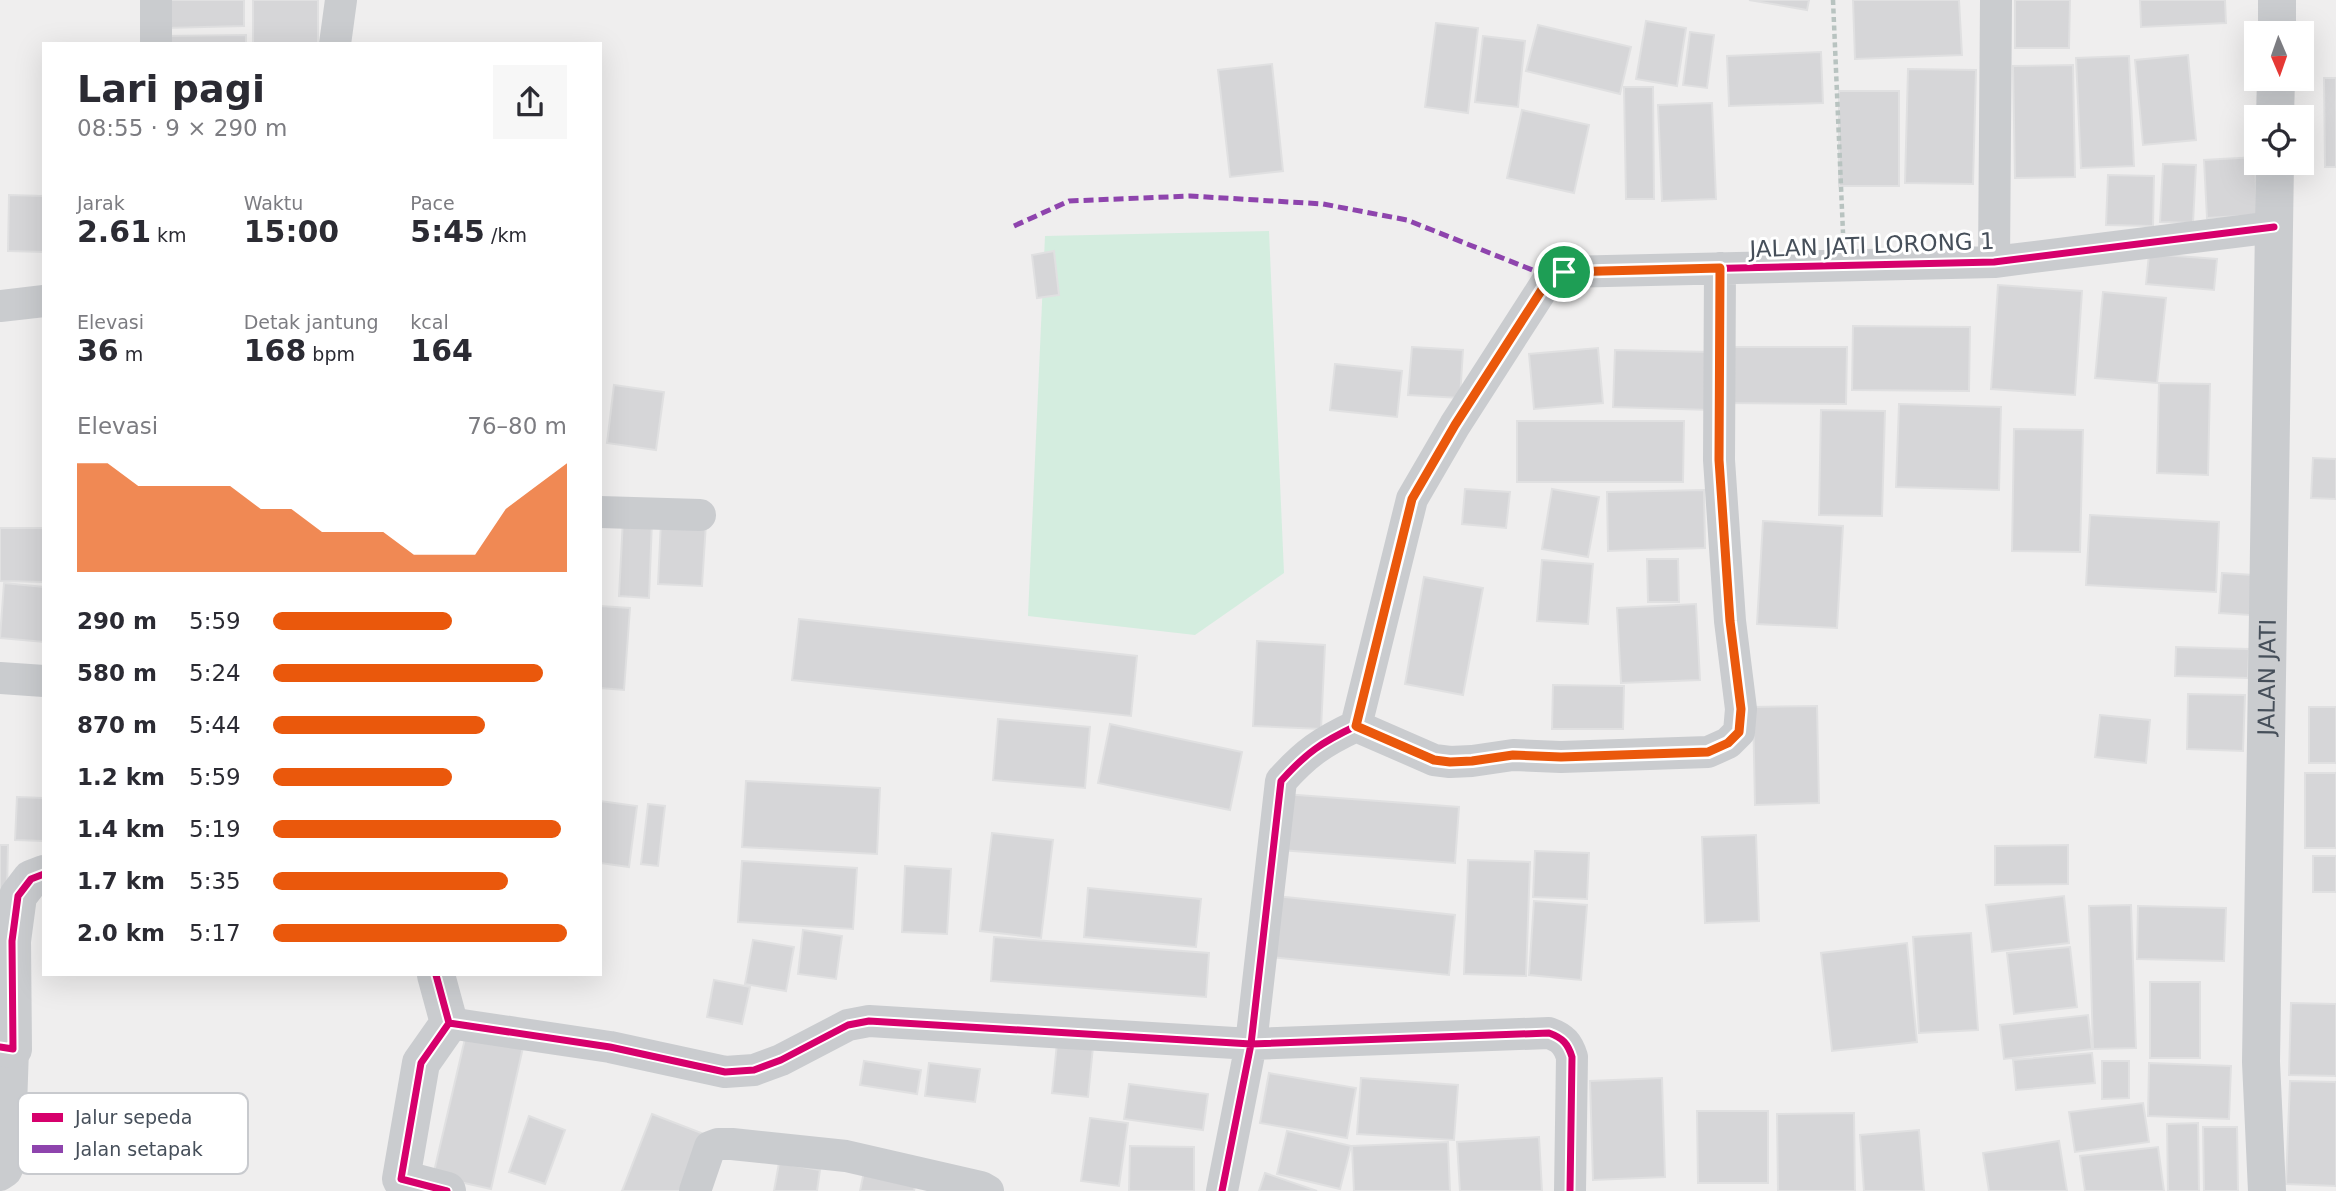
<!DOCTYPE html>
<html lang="id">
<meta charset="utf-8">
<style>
:root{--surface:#fff;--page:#f7f7f7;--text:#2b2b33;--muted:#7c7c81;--accent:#ea580c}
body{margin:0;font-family:"DejaVu Sans",sans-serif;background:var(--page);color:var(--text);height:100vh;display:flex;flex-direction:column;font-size:26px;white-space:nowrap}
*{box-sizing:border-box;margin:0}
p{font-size:23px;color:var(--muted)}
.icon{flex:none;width:38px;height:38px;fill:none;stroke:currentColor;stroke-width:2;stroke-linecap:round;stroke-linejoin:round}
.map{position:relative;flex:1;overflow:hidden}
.panel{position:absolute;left:42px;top:42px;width:560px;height:934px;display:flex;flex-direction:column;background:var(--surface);border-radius:0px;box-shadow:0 7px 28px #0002}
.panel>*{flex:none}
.needle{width:46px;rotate:178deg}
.tools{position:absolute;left:2244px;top:21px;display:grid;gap:14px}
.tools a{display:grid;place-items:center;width:70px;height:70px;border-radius:0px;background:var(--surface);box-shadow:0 7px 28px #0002;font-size:35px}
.pin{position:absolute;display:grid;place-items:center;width:60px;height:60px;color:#fff;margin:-30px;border:4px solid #fff;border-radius:50%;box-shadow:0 2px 7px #0007}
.round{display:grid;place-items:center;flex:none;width:74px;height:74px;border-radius:0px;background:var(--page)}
.overview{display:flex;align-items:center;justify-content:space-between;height:119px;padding:0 35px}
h1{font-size:38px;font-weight:700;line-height:52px}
.figures{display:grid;grid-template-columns:repeat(3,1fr);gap:10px;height:119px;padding:7px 35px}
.figures div{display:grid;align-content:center}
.figures b{font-size:30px;font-weight:700}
.figures small{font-size:19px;font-weight:400}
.figures p{font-size:19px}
.chart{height:196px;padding:14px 35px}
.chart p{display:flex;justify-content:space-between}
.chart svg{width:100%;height:126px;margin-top:7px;fill:var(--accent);opacity:.7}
ul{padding:0 35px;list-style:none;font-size:23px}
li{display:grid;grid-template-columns:112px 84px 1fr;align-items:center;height:52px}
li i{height:18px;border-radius:9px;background:var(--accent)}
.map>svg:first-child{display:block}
.green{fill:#d4eddf}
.building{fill:#d6d6d8;stroke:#e0e0e1;stroke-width:2}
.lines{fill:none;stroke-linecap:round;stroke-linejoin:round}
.path{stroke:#b8c3c0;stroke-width:4.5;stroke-dasharray:5 3.5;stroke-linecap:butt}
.minor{stroke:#cacccf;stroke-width:32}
.tertiary{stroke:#cacccf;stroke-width:38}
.quiet{stroke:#8e44ad;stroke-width:5;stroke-dasharray:10 5;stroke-linecap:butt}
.cycleway-casing{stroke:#fff;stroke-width:11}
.cycleway{stroke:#d6006c;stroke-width:7}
.route-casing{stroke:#fff;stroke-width:14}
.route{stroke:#ea580c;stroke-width:9}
.labels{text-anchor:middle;stroke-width:6;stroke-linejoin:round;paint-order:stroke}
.street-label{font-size:23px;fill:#464f5a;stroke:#fff}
.key{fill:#fff;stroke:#c8cace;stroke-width:2}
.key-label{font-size:19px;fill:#464f5a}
</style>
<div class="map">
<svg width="2336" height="1191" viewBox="0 0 2336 1191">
<rect width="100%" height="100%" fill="#efeeee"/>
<path class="green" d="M1269,231L1284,573L1195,635L1028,616L1045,236Z"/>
<path class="building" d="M164,0H244V26L165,28Z
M253,0H318V44H253Z
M1749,0H1809L1807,10Z
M1853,0H1959L1962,55L1855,59Z
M2015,0H2070L2069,48H2015Z
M2140,0H2225L2226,23L2141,27Z
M1646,21L1686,28L1677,86L1636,79Z
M1436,23L1478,28L1468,113L1425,107Z
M1538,25L1631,47L1620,94L1526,71Z
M1690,32L1714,35L1707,88L1683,85Z
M246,35V44H161V36Z
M1483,36L1525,41L1518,107L1475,102Z
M1821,52L1823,103L1729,106L1727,56Z
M2188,55L2196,140L2143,145L2135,60Z
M2129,56L2134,166L2081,168L2076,58Z
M1272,64L1283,171L1230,177L1218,70Z
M2073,65L2075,177L2015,178L2013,66Z
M1908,69L1976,70L1973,184L1905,183Z
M2324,78H2336V167H2325Z
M1624,87H1653L1654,199H1626Z
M1839,91H1899V186H1839Z
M1712,103L1716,199L1662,201L1658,105Z
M1522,110L1589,125L1574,193L1507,178Z
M2255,157L2257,215L2207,218L2204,160Z
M2163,164L2196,165L2193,223L2160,222Z
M2108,175L2154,176L2153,226L2106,225Z
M9,195L44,196V252L8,251Z
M1054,251L1059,295L1037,298L1032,255Z
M2149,254L2217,259L2214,290L2146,284Z
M1998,285L2082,291L2075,395L1991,389Z
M2103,292L2166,298L2157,383L2095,378Z
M1853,326L1970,327L1969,391L1852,390Z
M1412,347L1463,350L1460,398L1408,395Z
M1727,347H1847L1846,404L1726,403Z
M1598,348L1603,403L1534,409L1529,354Z
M1615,350L1712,352L1711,410L1613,407Z
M1335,364L1402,371L1397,417L1330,410Z
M2159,383L2210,384L2208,475L2157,473Z
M614,385L664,392L656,450L607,443Z
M1899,404L2001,407L1999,490L1896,487Z
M1821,410L1885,411L1882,516L1819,515Z
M1517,421H1684L1683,482H1517Z
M2014,429L2083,430L2080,552L2012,551Z
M2313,458L2336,459V499L2311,498Z
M1465,489L1510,492L1506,528L1462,524Z
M1552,489L1599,497L1588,557L1542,549Z
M1704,490L1705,548L1608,551L1607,492Z
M2090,515L2219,522L2216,592L2086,585Z
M623,519L652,521L649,598L619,596Z
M661,521L706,523L702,586L658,584Z
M1763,521L1843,526L1837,628L1757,624Z
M0,528H44V582L0,581Z
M1647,559H1678L1679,602H1648Z
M1542,560L1593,564L1588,624L1537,621Z
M2222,573L2253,575L2250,615L2219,613Z
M1424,577L1483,588L1463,695L1405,684Z
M4,583L44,587V642L0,638Z
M1696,604L1700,680L1621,683L1617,608Z
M600,606L630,608L624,690L600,688Z
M799,619L1137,656L1131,716L792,680Z
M1257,641L1325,645L1321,729L1253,726Z
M2176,647L2249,649L2248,678L2175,676Z
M1553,685L1624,686L1623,729H1552Z
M2188,694L2245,695L2243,751L2187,749Z
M1817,706L1819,803L1755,805L1753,707Z
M2309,707H2336V763H2309Z
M2100,715L2150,720L2146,763L2095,757Z
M998,719L1090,727L1085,788L993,780Z
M1110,724L1242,752L1230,810L1098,783Z
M2305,773H2336V848H2305Z
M746,781L880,788L877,854L742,847Z
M1284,794L1459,807L1455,863L1280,850Z
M17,797L44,798V841L15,840Z
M600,801L637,806L629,867L600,863Z
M648,804L665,806L658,866L641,864Z
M992,833L1053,840L1041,938L980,931Z
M1756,835L1759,921L1705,923L1702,837Z
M0,845H8L7,891H0Z
M2068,845V884L1995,885V846Z
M1535,851L1589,853L1587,899L1533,897Z
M2313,856H2336V892H2313Z
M1468,860L1530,862L1526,976L1464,974Z
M742,861L857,868L853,929L738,922Z
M905,866L951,869L947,934L902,932Z
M1088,888L1201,899L1196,947L1084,937Z
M1276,896L1455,915L1449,975L1270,957Z
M2064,896L2069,943L1992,952L1986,905Z
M1534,901L1587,905L1581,980L1529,975Z
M2131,905L2136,1048L2093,1049L2089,906Z
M2138,906L2226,908L2224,961L2137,959Z
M803,930L842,936L836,979L798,974Z
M1971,933L1978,1030L1919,1033L1913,937Z
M994,937L1209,953L1206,997L991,981Z
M753,940L794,947L786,991L745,984Z
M1907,943L1917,1042L1832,1051L1821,953Z
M2070,947L2077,1007L2014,1014L2007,953Z
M714,980L750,987L742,1024L707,1017Z
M2150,982H2200V1058H2150Z
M2291,1003L2336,1004V1076L2289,1075Z
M2088,1015L2092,1049L2004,1059L2000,1025Z
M467,1030L524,1043L491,1189L433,1176Z
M1057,1043L1093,1047L1088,1097L1052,1093Z
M2092,1053L2095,1083L2016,1090L2013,1060Z
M864,1061L921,1070L917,1094L860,1085Z
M2102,1061H2129V1098L2102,1099Z
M929,1063L980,1069L975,1102L925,1096Z
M2149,1063L2231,1066L2229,1119L2148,1116Z
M1269,1073L1356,1088L1347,1138L1260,1123Z
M1361,1078L1458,1085L1454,1140L1357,1134Z
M1662,1078L1665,1177L1593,1180L1590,1081Z
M2290,1081L2336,1082V1186L2286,1184Z
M1129,1084L1208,1094L1203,1130L1124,1119Z
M2143,1103L2149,1142L2075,1152L2069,1112Z
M1697,1111H1768V1183H1698Z
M1854,1113L1855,1191H1778L1777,1114Z
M652,1114L704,1134L682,1191H622Z
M529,1116L565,1130L545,1184L509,1172Z
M1090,1118L1128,1123L1119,1186L1081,1181Z
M2198,1123L2199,1191H2168L2167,1124Z
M2203,1127H2237L2238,1191H2204Z
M1919,1130L1924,1191H1864L1860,1135Z
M1287,1131L1351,1146L1340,1189L1277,1174Z
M1539,1137L1542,1191H1460L1457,1142Z
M2059,1141L2067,1191H1989L1983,1153Z
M1448,1142L1450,1191H1354L1352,1146Z
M1130,1146L1194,1147V1191H1129Z
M2158,1147L2164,1191H2085L2080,1156Z
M779,1163L820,1170L817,1191H774Z
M865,1167L917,1178L914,1191H860Z
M1265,1173L1317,1191H1259Z"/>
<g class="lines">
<path class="path" d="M1833,0L1843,233"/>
<path class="minor" d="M156,44V0
M335,44L341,0
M1994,262L1996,0
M0,306L44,301
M600,512L700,515
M0,678L44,681
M1356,726L1434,760L1450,762L1472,761L1513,755L1561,757L1708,752L1728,743L1739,732L1741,709L1730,621L1719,460L1720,268
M449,1023L610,1047L725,1072L754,1070L781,1060L848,1025L869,1021L1251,1044L1549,1033C1563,1038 1568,1044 1572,1057L1570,1191
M0,1175L6,1171L9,1164L13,1049
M695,1191L710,1147L718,1144H732L846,1156L981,1187L988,1191
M1222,1191L1251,1044L1281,781C1306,753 1322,742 1356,726L1412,499L1455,425L1550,277L1564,272L1994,262L2274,227"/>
<g class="tertiary">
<path d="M2277,33V0"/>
<path d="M2275,117L2276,79"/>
<path d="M436,975L449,1023L421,1063L401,1179L447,1191"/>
<path d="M0,1047L13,1049L12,941L18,896L31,879L44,874"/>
<path id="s1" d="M2267,1191L2261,1062L2275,163"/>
</g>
<path class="quiet" d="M1014,226L1069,201L1190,196L1323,204L1407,220L1550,277"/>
<defs>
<path id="cycleway" d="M436,975L449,1023L421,1063L401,1179L447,1191
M449,1023L610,1047L725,1072L754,1070L781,1060L848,1025L869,1021L1251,1044L1549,1033C1563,1038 1568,1044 1572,1057L1570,1191
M0,1047L13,1049L12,941L18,896L31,879L44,874
M1222,1191L1251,1044L1281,781C1306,753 1322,742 1356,726L1412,499L1455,425L1550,277L1564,272L1994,262L2274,227"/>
</defs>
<use href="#cycleway" class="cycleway-casing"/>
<use href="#cycleway" class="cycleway"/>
</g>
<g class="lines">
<defs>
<path id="route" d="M1720,268L1719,460L1730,621L1741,709L1739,732L1728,743L1708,752L1561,757L1513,755L1472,761L1450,762L1434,760L1356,726L1412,499L1455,425L1550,277L1564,272Z"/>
</defs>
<use href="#route" class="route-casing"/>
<use href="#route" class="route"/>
</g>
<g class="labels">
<g class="street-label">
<text transform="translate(1872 245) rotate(-2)" y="8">JALAN JATI LORONG 1</text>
<text dy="8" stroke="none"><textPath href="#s1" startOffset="514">JALAN JATI</textPath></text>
</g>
</g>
<rect x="18" y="1093" width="230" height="81" rx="10" class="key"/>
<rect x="32" y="1113" width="31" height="9" fill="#d6006c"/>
<rect x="32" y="1145" width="31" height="8" fill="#8e44ad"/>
<g class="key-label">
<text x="75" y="1124">Jalur sepeda</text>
<text x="75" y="1156">Jalan setapak</text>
</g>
</svg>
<div class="tools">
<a><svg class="needle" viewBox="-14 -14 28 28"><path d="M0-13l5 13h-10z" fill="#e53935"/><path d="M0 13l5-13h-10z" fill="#7c7c81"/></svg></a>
<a><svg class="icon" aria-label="locate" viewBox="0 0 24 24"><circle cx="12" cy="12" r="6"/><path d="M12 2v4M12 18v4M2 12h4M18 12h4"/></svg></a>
</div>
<div class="pin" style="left:1564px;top:272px;background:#1e9e55"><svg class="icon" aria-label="arrive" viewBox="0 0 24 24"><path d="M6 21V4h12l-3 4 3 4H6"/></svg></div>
<section class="panel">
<div class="overview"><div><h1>Lari pagi</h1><p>08:55 · 9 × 290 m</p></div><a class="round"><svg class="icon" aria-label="share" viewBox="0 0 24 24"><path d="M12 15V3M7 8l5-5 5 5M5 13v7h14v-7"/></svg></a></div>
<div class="figures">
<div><p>Jarak</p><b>2.61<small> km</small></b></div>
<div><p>Waktu</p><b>15:00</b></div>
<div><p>Pace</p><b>5:45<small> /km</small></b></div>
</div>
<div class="figures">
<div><p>Elevasi</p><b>36<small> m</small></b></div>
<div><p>Detak jantung</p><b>168<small> bpm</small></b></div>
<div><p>kcal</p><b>164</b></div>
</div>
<div class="chart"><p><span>Elevasi</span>76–80 m</p>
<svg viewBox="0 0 160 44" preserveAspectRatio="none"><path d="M0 44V6L10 6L20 14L30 14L40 14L50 14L60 22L70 22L80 30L90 30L100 30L110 38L120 38L130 38L140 22L150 14L160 6V44z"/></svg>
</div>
<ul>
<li><b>290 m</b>5:59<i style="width:61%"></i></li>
<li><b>580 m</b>5:24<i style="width:92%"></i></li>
<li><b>870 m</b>5:44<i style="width:72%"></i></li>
<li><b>1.2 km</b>5:59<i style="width:61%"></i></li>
<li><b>1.4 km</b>5:19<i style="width:98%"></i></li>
<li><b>1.7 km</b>5:35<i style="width:80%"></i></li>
<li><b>2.0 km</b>5:17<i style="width:100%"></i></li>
</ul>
</section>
</div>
